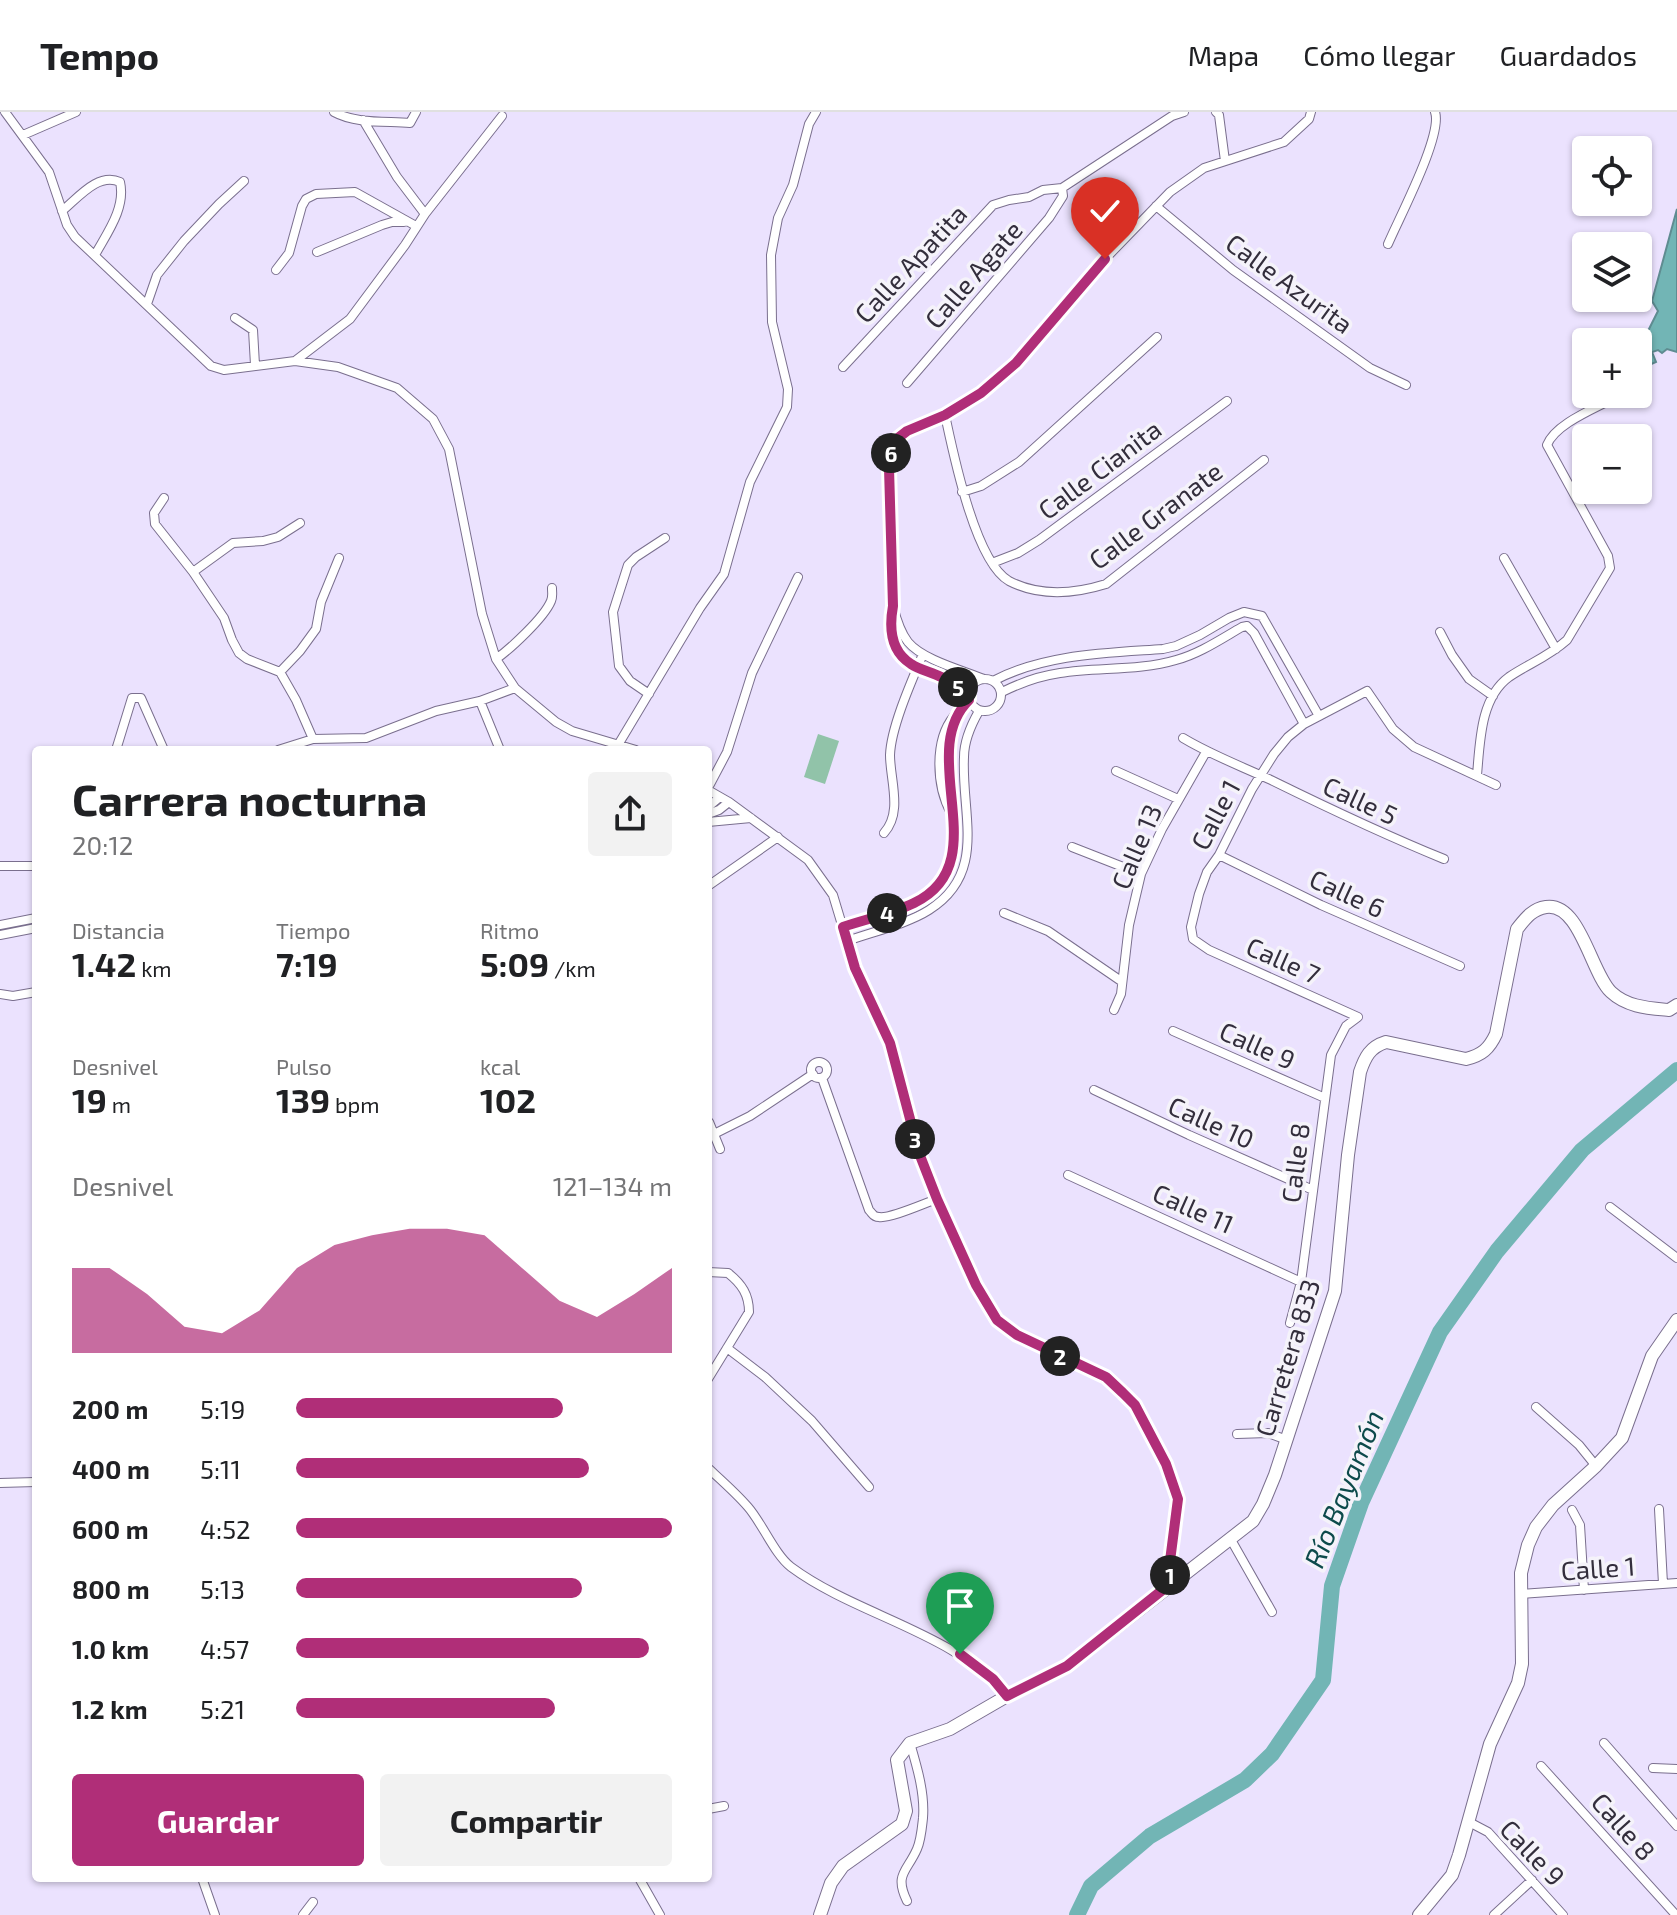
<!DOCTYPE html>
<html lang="es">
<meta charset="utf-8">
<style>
:root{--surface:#fff;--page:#f2f2f2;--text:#202124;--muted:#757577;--line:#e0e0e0;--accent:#b02e78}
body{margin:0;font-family:"Exo 2",sans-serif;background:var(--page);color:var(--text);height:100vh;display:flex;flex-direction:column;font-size:30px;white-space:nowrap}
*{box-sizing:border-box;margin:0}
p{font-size:26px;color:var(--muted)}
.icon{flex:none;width:44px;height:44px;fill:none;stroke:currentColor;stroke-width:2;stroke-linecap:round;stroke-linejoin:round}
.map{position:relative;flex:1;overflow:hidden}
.side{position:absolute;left:32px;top:634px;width:680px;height:1136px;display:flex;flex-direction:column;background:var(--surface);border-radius:8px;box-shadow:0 2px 6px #0004}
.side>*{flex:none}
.controls{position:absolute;left:1572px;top:24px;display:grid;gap:16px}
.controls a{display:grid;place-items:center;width:80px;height:80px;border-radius:8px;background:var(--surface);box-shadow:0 2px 6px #0004;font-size:40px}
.pin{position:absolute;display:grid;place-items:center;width:68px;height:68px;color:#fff;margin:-82px -34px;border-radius:50% 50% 50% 0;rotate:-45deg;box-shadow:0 0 8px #0007}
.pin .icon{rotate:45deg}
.km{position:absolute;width:40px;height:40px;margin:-20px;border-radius:50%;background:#222;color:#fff;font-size:22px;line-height:40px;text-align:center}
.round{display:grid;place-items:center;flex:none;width:84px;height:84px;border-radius:8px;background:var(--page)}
.head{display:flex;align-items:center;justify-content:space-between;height:136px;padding:0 40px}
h1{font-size:44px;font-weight:700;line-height:60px}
.stats{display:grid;grid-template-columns:repeat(3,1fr);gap:12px;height:136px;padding:8px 40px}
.stats div{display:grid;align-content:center}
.stats b{font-size:34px;font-weight:700}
.stats small{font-size:22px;font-weight:400}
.stats p{font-size:22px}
.chart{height:224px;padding:16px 40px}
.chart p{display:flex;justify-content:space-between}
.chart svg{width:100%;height:144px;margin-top:8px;fill:var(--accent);opacity:.7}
.primary-button{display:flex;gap:16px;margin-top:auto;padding:16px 40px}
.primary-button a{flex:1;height:92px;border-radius:8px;background:var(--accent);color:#fff;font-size:32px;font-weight:700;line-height:92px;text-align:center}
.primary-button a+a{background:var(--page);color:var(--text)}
ul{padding:0 40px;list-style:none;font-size:26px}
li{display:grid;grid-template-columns:128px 96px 1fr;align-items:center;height:60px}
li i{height:20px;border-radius:10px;background:var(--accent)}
header{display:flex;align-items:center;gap:48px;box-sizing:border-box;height:112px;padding:0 40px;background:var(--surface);border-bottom:2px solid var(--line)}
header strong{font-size:38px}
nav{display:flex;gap:44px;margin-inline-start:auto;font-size:28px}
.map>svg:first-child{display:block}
.green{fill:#91c3a9}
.water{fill:#72b5b5;stroke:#5f8c91;stroke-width:2}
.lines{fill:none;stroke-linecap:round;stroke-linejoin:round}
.river{stroke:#72b5b5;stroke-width:16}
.street-casing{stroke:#7a6f8e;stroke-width:10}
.secondary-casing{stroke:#7a6f8e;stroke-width:14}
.street{stroke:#fff;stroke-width:8}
.secondary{stroke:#fff;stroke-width:12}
.route-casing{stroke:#fff;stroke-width:16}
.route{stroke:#b02e78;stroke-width:10}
.labels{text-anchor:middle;stroke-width:7;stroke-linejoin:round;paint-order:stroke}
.street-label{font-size:26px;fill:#332e3c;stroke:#f5f3fa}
.water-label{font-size:28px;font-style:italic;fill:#0d4a4b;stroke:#f5f3fa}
</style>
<header>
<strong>Tempo</strong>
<nav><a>Mapa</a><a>Cómo llegar</a><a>Guardados</a></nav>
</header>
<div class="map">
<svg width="1677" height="1803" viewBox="0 0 1677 1803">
<rect width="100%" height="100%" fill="#ebe2fe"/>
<path class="green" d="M818,622L839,629L825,672L804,665Z"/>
<path class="water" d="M1677,97V240L1667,237L1662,241L1658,238L1652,240L1656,250L1640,257L1638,239L1658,199L1652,189Z"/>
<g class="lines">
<path class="river" d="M1077,1803L1091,1774L1150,1724L1245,1668L1272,1642L1323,1568L1332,1474L1361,1391L1440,1220L1497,1139L1582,1038L1677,958"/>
<defs>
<path id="street" d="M5,0L49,60L67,113L75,125L211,254L224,258L295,249L338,255L397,276L433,307L449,337L482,502L496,547L515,576L556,610L572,619L636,638
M334,0C356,12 386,9 410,11L416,0
M1216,0L1219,3L1225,49
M363,8L397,65L425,102
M23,23L76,0
M1156,94L1233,158L1370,256L1406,273
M62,99C78,86 98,60 120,70C126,96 107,121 95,143
M1388,132C1399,106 1443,23 1435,0
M317,140L382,113L392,110H404
M276,158L289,141L302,94L306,87L316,82L355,80L416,114
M147,192L157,163L184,129L219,92L244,69
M235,206L253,218L255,253
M295,249L350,207L405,133L425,102L502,4
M843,255L993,93L1009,88L1029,85L1043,78L1062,76L1172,4L1184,0
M907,271L1049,106L1063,84L1062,76
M945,303C953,340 975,450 1009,469C1040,485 1074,482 1106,472L1264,348
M962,380L981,374L1019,350L1157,225
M164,386L154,401L155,412L193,460L224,506L232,528L239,541L247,547L280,560L296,588L313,627
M1504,446L1556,537
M992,451L1018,441L1039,428L1227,289
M193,460L233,431L263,429L278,425L300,411
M893,494L889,356L891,336L898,326L907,319L945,303L981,281L1016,251L1105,147L1170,80L1204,56L1284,30L1309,7L1311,0
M1440,520L1452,543L1469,567L1493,584
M496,547C510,537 544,506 551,489C553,484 552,482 552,476
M280,560L300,539L316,517L321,490L339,446
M969 583a16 16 0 1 1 32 0a16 16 0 1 1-32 0Z
M993,569C1044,542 1107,541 1163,537L1176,534L1200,523L1229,506L1244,500L1262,504L1319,604
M1002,580C1020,571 1039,564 1060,561C1098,555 1139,559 1176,548C1199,542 1221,527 1242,515L1247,514L1254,521L1304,612
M649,582L630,569L619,554L613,500L628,453L636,445L665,426
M969,583C960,577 951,570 941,565C931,560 920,558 911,552C890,539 889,516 893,494C896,506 900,520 908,530C923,548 962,558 984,567
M480,589L500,638
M1183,626C1211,643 1241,654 1271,668C1328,696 1385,723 1444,747
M618,633L700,496L724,462L750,370L787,295L788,277L772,210L771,143L778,106L793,73L809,12L816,0
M116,638L132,586H141L164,638
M278,638L313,627L366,626L436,599L480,589L515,576
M1116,659L1178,687
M1477,663C1480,631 1480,586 1509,565C1528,552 1548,545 1567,528L1610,456L1608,444L1547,333C1555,312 1594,297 1614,286
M708,676L727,640L752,561L798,465
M708,678L729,690L808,748L833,783L855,856L890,931L919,1041L937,1087L976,1173L997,1208L1017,1223L1106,1265L1135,1293L1166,1352L1178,1387L1170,1449V1472
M708,695L720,685
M951,701C936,674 934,628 954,604
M708,702L719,698L729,690
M708,710L751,706
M884,721C903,700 890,668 890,643C891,615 912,568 923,542
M1072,735L1141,762
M1219,743L1321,793L1460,854
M0,754H36
M708,774L778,725
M1004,801L1048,819L1121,869
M0,813L36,806
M843,815C865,808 901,800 919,788C996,738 914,642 969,588
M0,823L36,816
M847,829C872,820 907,812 929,798C988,761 961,702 964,645C964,628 971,613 979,599
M0,882L13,884L36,880
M1114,898L1121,882L1129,813L1141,762L1162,717L1206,640
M1173,919L1325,986
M811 958a8 8 0 1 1 16 0a8 8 0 1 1-16 0Z
M822,966L869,1098C873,1102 873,1105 879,1105C890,1107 925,1091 937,1087
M1094,978L1189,1023L1313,1078
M709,1010L720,1037
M714,1022L750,1004L813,962
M1068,1063L1301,1170
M1610,1095L1677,1146
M708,1160L728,1161C742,1172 749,1183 749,1200L708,1267
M1290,1211L1301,1170L1331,943L1346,914L1358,905L1209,838L1193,827L1191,815L1199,782L1207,760L1219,743L1252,677L1274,642L1288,625L1304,612L1367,579L1393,617L1414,635L1496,673
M727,1236L765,1265L812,1309L869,1375
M1536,1295L1579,1333L1596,1354
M1237,1322L1268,1321L1287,1328
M708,1356C721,1368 736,1381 748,1395C762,1411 775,1443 791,1455C857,1504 955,1520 1007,1584
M0,1371L36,1370
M1659,1397L1663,1472
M1572,1398L1580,1413L1584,1478
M1230,1426L1272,1500
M1522,1482L1677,1471
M1604,1631L1677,1714
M1541,1654L1676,1803
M1653,1656L1677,1657
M708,1697L724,1694
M1469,1710L1488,1720L1563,1803
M202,1766L215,1803
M639,1766L660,1803
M907,1789C894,1762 907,1760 917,1737C921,1728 922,1715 923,1706C925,1681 917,1655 910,1631
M303,1803L313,1790
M1494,1803L1532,1768"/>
<path id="secondary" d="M820,1803L831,1771L843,1754L902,1712L906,1699L897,1648L910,1631L950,1617L1007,1584L1067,1554L1253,1409L1263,1392L1275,1363L1335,1179L1348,1043L1360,960C1365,945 1370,935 1386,930L1466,947C1482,943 1489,937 1496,922L1517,817C1525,807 1532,797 1546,795C1580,790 1591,861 1611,880C1627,895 1648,896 1669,898L1677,893
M1419,1803L1452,1763L1459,1743L1490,1632L1518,1571L1522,1552L1521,1461L1528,1433L1536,1415L1553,1393L1596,1354L1622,1326L1652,1244L1677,1208"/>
</defs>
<use href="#street" class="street-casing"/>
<use href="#secondary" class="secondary-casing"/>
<use href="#street" class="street"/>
<use href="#secondary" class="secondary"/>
</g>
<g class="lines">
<defs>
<path id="route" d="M960,1542L993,1567L1007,1584L1067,1554L1170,1472V1449L1178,1387L1166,1352L1135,1293L1123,1281L1106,1265L1017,1223L997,1208L976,1173L937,1087L919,1041L890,931L855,856L843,815C866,807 892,802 914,791C998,751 914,642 969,588V583C960,577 951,569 941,565C931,560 920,558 911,552C890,539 889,516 893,494L889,356L891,336L898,326L907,319L945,303L981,281L1016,251L1105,147"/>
</defs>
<use href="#route" class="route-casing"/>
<use href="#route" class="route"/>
</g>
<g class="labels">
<g class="street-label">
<text transform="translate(911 152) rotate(-47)" y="9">Calle Apatita</text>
<text transform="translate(974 163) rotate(-49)" y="9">Calle Agate</text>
<text transform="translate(1289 172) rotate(36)" y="9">Calle Azurita</text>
<text transform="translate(1100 358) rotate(-37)" y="9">Calle Cianita</text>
<text transform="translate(1156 404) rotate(-37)" y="9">Calle Granate</text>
<text transform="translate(1360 689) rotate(25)" y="9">Calle 5</text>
<text transform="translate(1216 703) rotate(-62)" y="9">Calle 1</text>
<text transform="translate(1137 735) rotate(-67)" y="9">Calle 13</text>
<text transform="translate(1347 782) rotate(25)" y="9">Calle 6</text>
<text transform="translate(1283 849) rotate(24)" y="9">Calle 7</text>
<text transform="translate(1257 934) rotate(24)" y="9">Calle 9</text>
<text transform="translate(1211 1011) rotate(24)" y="9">Calle 10</text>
<text transform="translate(1296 1051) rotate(-83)" y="9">Calle 8</text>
<text transform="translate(1193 1097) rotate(24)" y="9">Calle 11</text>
<text transform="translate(1288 1246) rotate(-73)" y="9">Carretera 833</text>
<text transform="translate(1598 1457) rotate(-4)" y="9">Calle 1</text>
<text transform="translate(1623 1715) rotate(48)" y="9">Calle 8</text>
<text transform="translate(1532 1741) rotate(46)" y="9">Calle 9</text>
</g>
<g class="water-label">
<text transform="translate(1344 1377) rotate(-68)" y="10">Río Bayamón</text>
</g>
</g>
</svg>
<div class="controls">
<a><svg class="icon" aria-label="locate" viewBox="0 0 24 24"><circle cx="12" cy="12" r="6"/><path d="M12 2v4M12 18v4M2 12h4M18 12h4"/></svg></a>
<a><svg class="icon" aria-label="layers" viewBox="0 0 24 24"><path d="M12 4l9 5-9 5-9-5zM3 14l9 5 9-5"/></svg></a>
<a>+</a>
<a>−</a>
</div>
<div class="pin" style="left:960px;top:1542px;background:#1e9e55"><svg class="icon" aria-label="arrive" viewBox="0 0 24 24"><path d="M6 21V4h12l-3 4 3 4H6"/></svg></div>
<div class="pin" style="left:1105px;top:147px;background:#d93025"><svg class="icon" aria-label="check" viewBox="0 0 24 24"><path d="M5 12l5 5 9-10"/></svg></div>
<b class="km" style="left:1170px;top:1463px">1</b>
<b class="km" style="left:1060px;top:1244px">2</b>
<b class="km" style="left:915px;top:1027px">3</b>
<b class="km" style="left:887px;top:801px">4</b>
<b class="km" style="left:958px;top:575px">5</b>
<b class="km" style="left:891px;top:341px">6</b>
<section class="side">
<div class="head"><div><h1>Carrera nocturna</h1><p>20:12</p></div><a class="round"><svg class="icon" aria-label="share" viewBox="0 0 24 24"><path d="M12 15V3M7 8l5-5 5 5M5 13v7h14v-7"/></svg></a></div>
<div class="stats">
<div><p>Distancia</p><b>1.42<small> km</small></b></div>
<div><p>Tiempo</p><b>7:19</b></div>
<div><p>Ritmo</p><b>5:09<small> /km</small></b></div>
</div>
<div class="stats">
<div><p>Desnivel</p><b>19<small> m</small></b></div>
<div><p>Pulso</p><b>139<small> bpm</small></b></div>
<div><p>kcal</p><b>102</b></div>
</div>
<div class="chart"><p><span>Desnivel</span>121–134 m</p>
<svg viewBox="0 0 160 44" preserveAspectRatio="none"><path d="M0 44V18L10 18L20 26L30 36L40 38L50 31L60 18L70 11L80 8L90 6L100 6L110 8L120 18L130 28L140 33L150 26L160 18V44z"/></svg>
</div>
<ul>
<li><b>200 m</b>5:19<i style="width:71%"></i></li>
<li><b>400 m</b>5:11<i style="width:78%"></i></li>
<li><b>600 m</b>4:52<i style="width:100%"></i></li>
<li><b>800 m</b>5:13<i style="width:76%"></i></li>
<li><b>1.0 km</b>4:57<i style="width:94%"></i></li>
<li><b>1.2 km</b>5:21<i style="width:69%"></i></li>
</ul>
<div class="primary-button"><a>Guardar</a><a>Compartir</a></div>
</section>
</div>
